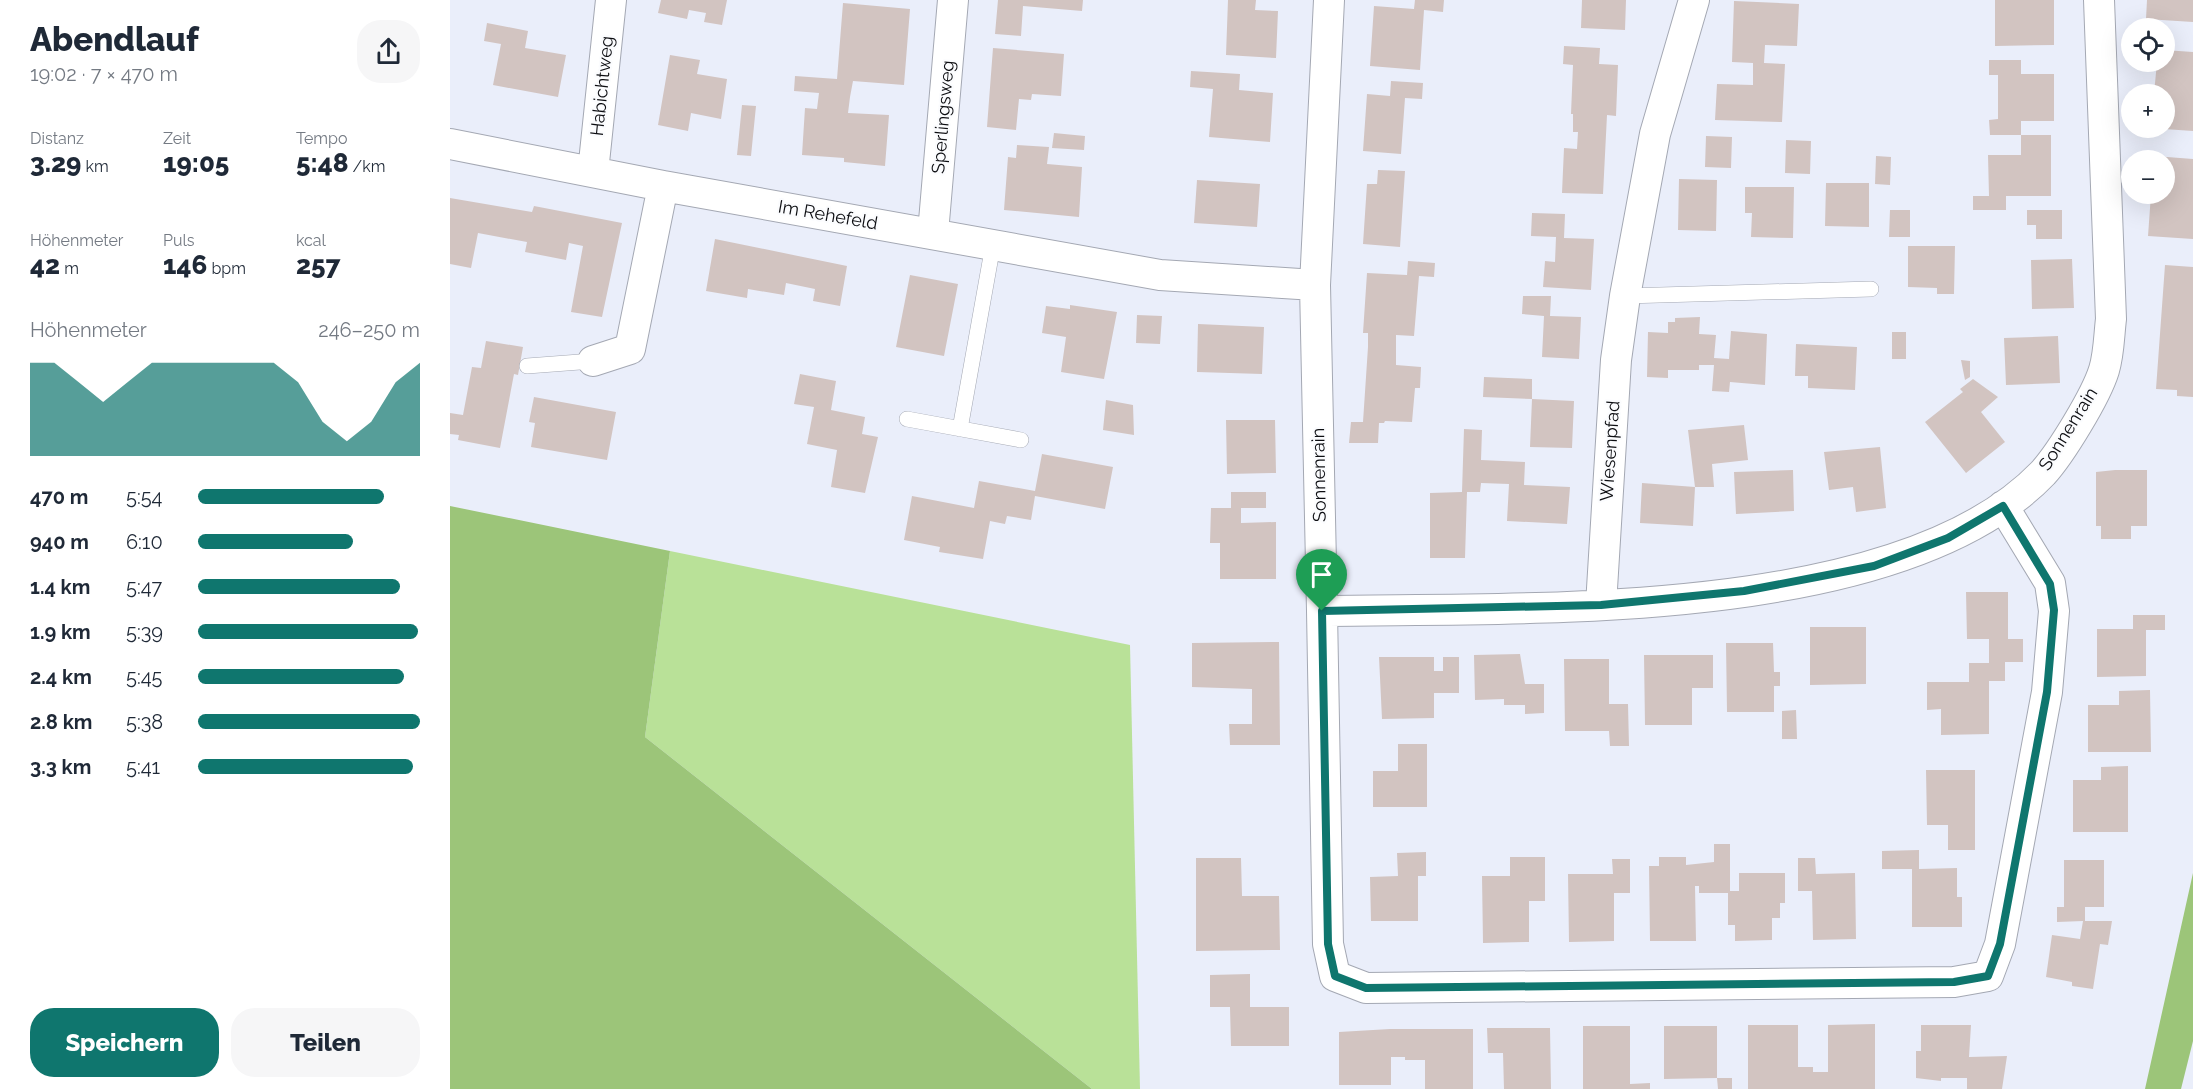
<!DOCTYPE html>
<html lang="de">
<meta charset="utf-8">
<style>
:root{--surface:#fff;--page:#f6f6f7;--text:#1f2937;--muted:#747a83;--accent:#0f766e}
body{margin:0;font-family:Raleway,sans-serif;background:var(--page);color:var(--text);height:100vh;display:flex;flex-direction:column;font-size:22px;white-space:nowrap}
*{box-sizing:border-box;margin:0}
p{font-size:20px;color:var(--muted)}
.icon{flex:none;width:33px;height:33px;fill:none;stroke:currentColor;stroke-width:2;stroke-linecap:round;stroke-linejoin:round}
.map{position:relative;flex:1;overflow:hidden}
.drawer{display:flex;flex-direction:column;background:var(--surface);width:450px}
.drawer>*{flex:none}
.buttons{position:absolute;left:1671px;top:18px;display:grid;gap:12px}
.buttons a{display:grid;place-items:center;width:54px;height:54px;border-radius:50%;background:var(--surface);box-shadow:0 6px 24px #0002;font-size:30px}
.pin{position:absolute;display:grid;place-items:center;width:51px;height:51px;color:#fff;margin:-62px -26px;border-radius:50% 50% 50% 0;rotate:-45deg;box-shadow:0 0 6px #0007}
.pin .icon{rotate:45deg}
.round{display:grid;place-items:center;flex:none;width:63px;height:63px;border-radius:24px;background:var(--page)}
.overview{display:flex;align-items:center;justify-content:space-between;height:102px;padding:0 30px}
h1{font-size:33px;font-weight:800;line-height:45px}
.stats{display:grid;grid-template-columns:repeat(3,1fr);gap:9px;height:102px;padding:6px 30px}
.stats div{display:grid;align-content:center}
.stats b{font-size:26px;font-weight:800}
.stats small{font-size:16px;font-weight:400}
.stats p{font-size:16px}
.chart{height:168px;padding:12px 30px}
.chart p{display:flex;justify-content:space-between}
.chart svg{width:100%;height:108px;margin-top:6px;fill:var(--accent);opacity:.7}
.button{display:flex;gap:12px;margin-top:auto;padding:12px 30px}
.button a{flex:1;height:69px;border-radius:24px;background:var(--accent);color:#fff;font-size:24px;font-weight:800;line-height:69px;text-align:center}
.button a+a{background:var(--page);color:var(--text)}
ul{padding:0 30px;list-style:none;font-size:20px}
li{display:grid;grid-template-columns:96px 72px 1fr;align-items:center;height:45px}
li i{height:15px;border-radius:8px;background:var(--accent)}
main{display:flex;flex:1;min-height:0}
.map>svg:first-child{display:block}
.green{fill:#b9e198}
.forest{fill:#9cc579}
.building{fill:#d2c4c1}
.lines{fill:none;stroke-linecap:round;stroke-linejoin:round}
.service-casing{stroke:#a4a8b3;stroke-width:16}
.minor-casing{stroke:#a4a8b3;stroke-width:32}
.service{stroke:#fff;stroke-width:15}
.minor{stroke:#fff;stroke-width:30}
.route-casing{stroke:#fff;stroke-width:12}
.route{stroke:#0f766e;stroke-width:8}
.labels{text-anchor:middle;stroke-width:4.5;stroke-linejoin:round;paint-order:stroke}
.street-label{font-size:18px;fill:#0c0d11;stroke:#fbfcfe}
</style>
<main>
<section class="drawer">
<div class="overview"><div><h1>Abendlauf</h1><p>19:02 · 7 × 470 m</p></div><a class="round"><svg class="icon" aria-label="share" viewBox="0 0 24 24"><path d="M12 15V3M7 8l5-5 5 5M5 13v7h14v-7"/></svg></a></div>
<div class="stats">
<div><p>Distanz</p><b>3.29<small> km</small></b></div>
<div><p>Zeit</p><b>19:05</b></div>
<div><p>Tempo</p><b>5:48<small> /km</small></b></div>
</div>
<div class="stats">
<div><p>Höhenmeter</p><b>42<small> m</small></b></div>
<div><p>Puls</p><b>146<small> bpm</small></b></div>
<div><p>kcal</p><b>257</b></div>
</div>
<div class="chart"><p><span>Höhenmeter</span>246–250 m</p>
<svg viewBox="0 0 160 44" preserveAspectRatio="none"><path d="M0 44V6L10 6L20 14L30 22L40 14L50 6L60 6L70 6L80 6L90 6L100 6L110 14L120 30L130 38L140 30L150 14L160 6V44z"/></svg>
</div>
<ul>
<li><b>470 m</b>5:54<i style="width:84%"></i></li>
<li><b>940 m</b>6:10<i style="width:70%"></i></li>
<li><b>1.4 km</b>5:47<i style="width:91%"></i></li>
<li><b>1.9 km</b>5:39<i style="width:99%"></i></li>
<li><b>2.4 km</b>5:45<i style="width:93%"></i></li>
<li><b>2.8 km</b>5:38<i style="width:100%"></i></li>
<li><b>3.3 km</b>5:41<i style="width:97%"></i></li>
</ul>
<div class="button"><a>Speichern</a><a>Teilen</a></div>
</section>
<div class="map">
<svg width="1743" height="1089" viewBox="0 0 1743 1089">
<rect width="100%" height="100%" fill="#eaeefa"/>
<path class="green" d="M220,551L680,645L690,1089H642L195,737Z"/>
<path class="forest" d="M0,506L220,551L195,737L642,1089H0Z
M1743,873V1041L1731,1089H1695Z"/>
<path class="building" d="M211,0H277L272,25L254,22L256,13L239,10L237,19L208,13Z
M548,0H633L632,11L573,6L571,36L545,34Z
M778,0H806L805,10L828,11L826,58L776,55Z
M965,0H994L993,12L974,10L970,70L920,66L924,6L964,9Z
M1132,0H1176L1175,30L1131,28Z
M1545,0H1604V45L1545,46Z
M1697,0H1743V22L1696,19Z
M1284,1L1349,4L1347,46L1315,45L1314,63L1335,64L1332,122L1265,120L1267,84L1303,85V63L1282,62Z
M393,3L460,9L454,85L403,81L400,97L398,113L439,115L435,166L394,162V158L352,155L355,108L367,109L369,93L344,91L345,76L387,79Z
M37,23L78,31L75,48L116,55L108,97L43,85L51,44L34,41Z
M1114,46L1150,48L1149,64L1168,65L1166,116L1157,115L1153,194L1112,193L1114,148L1127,149L1128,132H1123V114H1121L1123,65L1113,64Z
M543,48L614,54L611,96L582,94L581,100L569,99L566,130L537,127Z
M1714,50L1743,52V131L1714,129V94H1704L1707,62H1714Z
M220,55L250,60L247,74L277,79L271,119L241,113L238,131L208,125Z
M1539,60H1571V74H1604V121H1571V135H1601V196H1556V210H1523V196H1539L1538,155H1571V135H1540L1539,120L1548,119V75H1539Z
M741,71L790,74L789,90L823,93L820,142L759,137L763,89L740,87Z
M941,81L973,83L972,99L955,98L951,154L913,151L917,94L940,96Z
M292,105L306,106L301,156L287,155Z
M604,133L635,136L634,150L602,148Z
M1256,136L1282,137L1281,168L1255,167Z
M1336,140L1361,141L1360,174L1335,173Z
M567,145L599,147L597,164L632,167L629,217L554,210L558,157L566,158Z
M1426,156L1441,157L1440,185L1425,184Z
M1704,156L1743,159V239L1698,236L1701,194H1714V160H1703Z
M928,170L955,171L950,247L913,244L917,184H927Z
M1229,179L1267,180L1266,231L1228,230Z
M747,180L810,184L807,227L744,223Z
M1376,183H1419V227L1375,226Z
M1295,187H1344L1343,238L1301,237L1302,213H1295Z
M0,198L82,212L84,206L172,223L152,317L121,312L133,246L119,243L116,260L75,252L77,242L28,233L21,268L0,264Z
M1440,210H1460V237H1439Z
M1577,210H1612V239H1586V225H1577Z
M1082,213L1115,214L1114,238L1144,239L1141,290L1093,287L1095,261L1105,262L1106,237L1081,236Z
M265,239L397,266L390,306L363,301L365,289L336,283L334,295L298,289L297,298L256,291Z
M1458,246H1505L1504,294H1487V288L1458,287Z
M1622,259L1624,308L1582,309L1581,260Z
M958,261L985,263L984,277L969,276L964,336L946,335V365L971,367L970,388H965L962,422L935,421L934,423H929L928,443H899L901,422H913L918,347V333H913L917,273L957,275Z
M1715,265L1743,267V397L1727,396V390L1706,389Z
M460,275L508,284L494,356L446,347Z
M1073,296H1101L1100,316L1131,317L1129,359L1092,357L1094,316L1072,314Z
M620,305L667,312L654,379L611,372L616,337L592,333L596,306L620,309Z
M687,315L712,316L710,344L686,343Z
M1250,317L1249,334L1266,335L1264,358L1279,359L1281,331L1317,334L1315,385L1280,382L1279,392L1262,391L1264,365H1249V370H1218V378L1197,377L1198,332L1218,333V322H1225V318Z
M748,324L814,327L812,374L747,372Z
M1442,332H1456V359H1442Z
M1608,336L1610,383L1556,385L1554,338Z
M36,341L73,347L68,375L64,374L50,448L8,440L9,435L0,434V413L13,415L22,367L31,368Z
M1346,344L1407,347L1405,390L1358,388V376H1345Z
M1511,360L1520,361V377L1515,380Z
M350,374L386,381L381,410L415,417L412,434L428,437L415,493L381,487L387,450L357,444L364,407L344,404Z
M1034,377L1082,379V399L1124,401L1122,448L1080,447L1082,399L1033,397Z
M1523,379L1548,397L1531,412L1555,442L1516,473L1475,422L1513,392L1510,389Z
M84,397L166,412L157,460L81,447L85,423L79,422Z
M656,400L683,405L684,435L653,430Z
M776,420H825L826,473L777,474Z
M1294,425L1298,460L1262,464L1264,487H1245L1243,526L1190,523L1192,483L1245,487L1238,430Z
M1014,429L1032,430L1031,460L1075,462L1074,485L1120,487L1117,524L1057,521L1059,484L1031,483L1030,492H1017L1015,558H980V493L1012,492Z
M1430,447L1436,508L1406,512L1403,487L1379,490L1374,452Z
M592,454L663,467L655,509L585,496L581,520L557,516L555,524L540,521L533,559L489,552L490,547L454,540L462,496L524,508L529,481L585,491Z
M1343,470L1344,511L1286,514L1284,472Z
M1665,470H1697V526H1681V539H1651V526H1646V472Z
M781,492H816V508H791V523L826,522V579H770V543H760L761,508H781Z
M1516,592H1558V639H1573V662H1555V681H1539V734L1491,735V709L1477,710V682H1519V663H1539V639H1517Z
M1683,615H1715V630H1696V676L1647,677V629H1683Z
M1360,627H1416V684L1360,685Z
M829,642L830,745H780L779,724H802V689L742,687V643Z
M1276,643H1323L1324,672H1330V686H1324V712H1277Z
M1070,654L1075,684H1094V713L1075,714V705H1054V699L1025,700L1024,655Z
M1194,655H1263V688H1242V725H1195Z
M929,657H984V671H993V657H1009V693H984V718L932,719Z
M1114,659H1159V704H1178L1179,746H1160L1159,731H1115Z
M1700,690L1701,752H1638V705H1669V691Z
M1346,710L1347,739H1332V711Z
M948,744H977V807H923V771H948Z
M1678,766V832H1623V780H1651V767Z
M1476,770H1525V850H1498V825H1477Z
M1264,844H1280V891H1289V873H1335V903H1330V918H1322V940L1285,941V925H1278V893H1249V886H1245L1246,941H1200L1199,866H1209V857H1236V865L1264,862Z
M1469,850V869L1507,868V897H1512V927H1462V869H1432V851Z
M976,852V876H968V921H921L920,877L948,876L947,853Z
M1060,857H1095V901H1079V942L1033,943L1032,876H1060Z
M746,858H791L792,896H829L830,950L746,951Z
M1348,858H1365L1366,874L1405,873L1406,939L1363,940L1362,891H1348Z
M1162,859H1180V893H1164V941L1119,942L1118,874H1163Z
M1614,860H1654V907H1635V921H1662L1658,945L1650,944L1643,989L1622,986V982L1596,977L1602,935L1630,939L1633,921L1607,922V907H1614Z
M800,974V1007H839V1046H781L780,1007H760V975Z
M1425,1024V1089H1298V1025H1348V1067H1363V1072H1378V1025Z
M1471,1025H1521L1519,1057L1557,1056L1552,1089H1517V1078H1491V1081L1466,1078V1051H1471Z
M1133,1026H1180V1084L1200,1083V1089H1133Z
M1214,1026H1267V1078L1214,1079Z
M1037,1028H1100L1101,1089H1054L1053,1053H1038Z
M940,1029H1023V1089H975V1060H955V1057H941V1085H889V1032Z
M1267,1078H1282V1089H1268Z"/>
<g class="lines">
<defs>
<path id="service" d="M1175,296L1421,289
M77,366L143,361
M457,419L571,440
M510,429L543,245"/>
<path id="minor" d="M879,0L865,285L872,611C1070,607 1448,624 1593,473C1611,453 1646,396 1654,370C1659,354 1659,335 1661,319L1649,0
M0,144L213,186L710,275L865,285
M143,172L161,0
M483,233L503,0
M143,361L180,349L213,186
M1151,605L1166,360L1175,296L1205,134L1244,0
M872,611L878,944L885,976L916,988L1504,982L1538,976L1550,944L1597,692L1604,611L1600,583L1553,506"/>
</defs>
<use href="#service" class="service-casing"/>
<use href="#minor" class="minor-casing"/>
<use href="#service" class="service"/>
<use href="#minor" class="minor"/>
</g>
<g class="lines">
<defs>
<path id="route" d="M1553,506L1600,584L1604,610L1597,692L1550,944L1538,976L1504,982L916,988L885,976L878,944L872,611L1151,605L1294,591L1424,566L1498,538Z"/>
</defs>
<use href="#route" class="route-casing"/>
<use href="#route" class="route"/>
</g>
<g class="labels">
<g class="street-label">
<text transform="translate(152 86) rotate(-84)" y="6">Habichtweg</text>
<text transform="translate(493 117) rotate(-85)" y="6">Sperlingsweg</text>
<text transform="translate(378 215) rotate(10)" y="6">Im Rehefeld</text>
<text transform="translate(1618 429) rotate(-58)" y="6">Sonnenrain</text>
<text transform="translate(1160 451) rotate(-86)" y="6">Wiesenpfad</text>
<text transform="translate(869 475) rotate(-91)" y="6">Sonnenrain</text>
</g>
</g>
</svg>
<div class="buttons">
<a><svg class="icon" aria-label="locate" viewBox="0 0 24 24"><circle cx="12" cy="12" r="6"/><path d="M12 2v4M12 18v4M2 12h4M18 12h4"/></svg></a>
<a>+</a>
<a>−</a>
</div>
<div class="pin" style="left:872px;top:611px;background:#1e9e55"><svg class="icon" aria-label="arrive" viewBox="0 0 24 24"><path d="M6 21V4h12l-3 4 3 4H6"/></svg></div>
</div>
</main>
